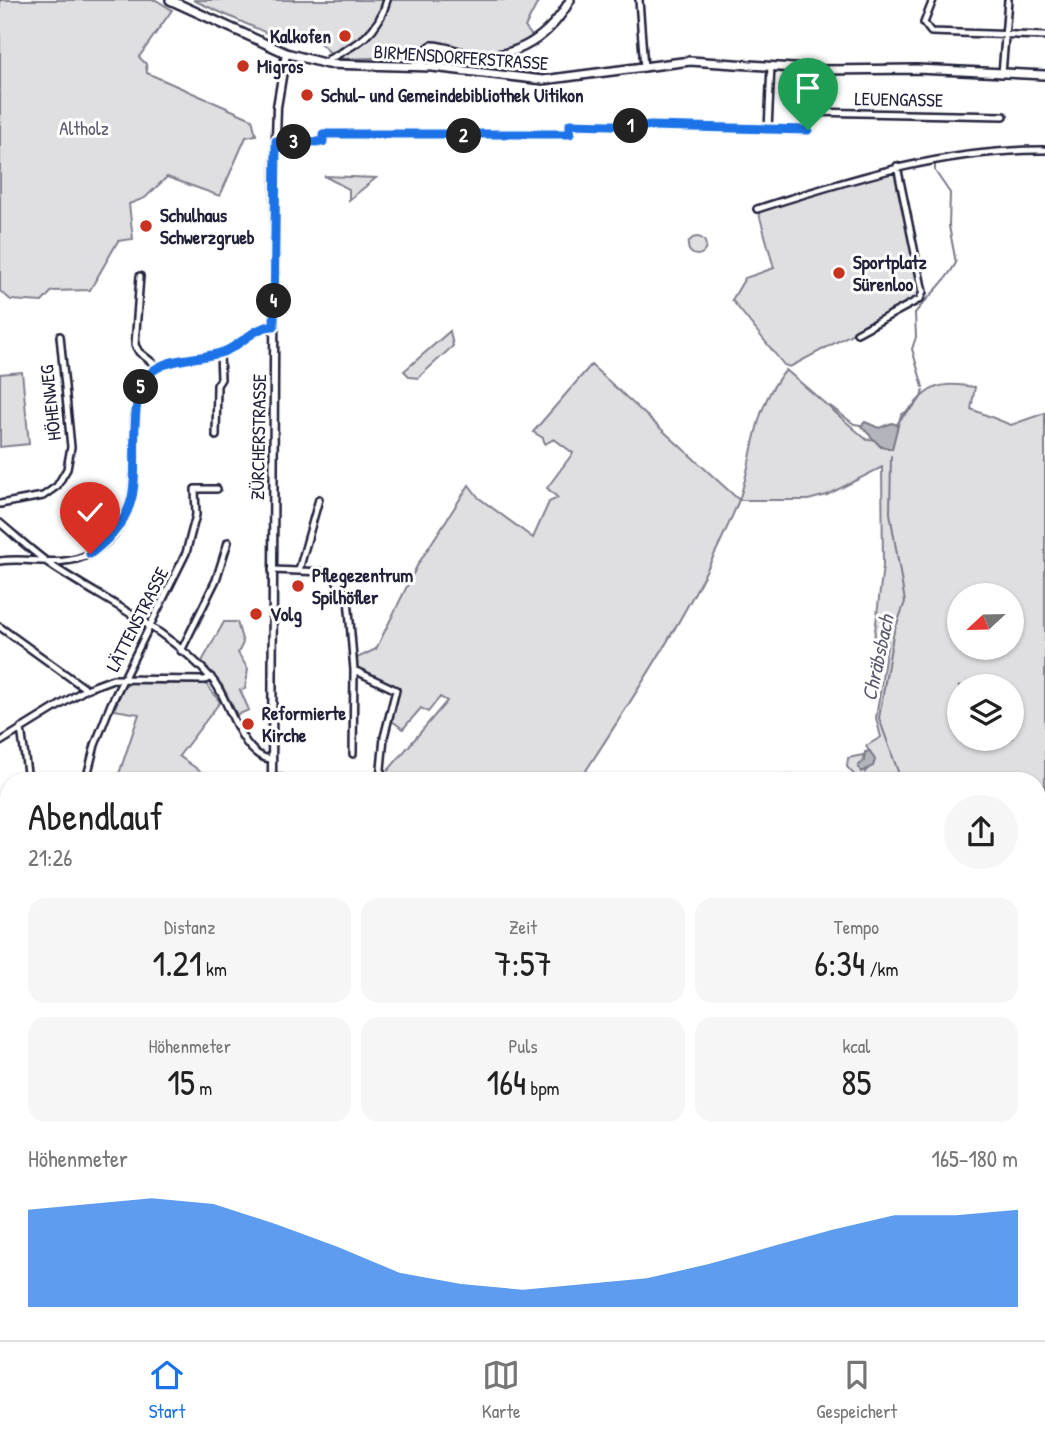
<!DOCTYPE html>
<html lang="de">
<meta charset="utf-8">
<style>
:root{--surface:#fff;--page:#f6f6f6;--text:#222;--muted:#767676;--line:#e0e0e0;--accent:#1a73e8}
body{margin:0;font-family:"Patrick Hand",sans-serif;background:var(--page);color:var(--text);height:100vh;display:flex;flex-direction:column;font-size:26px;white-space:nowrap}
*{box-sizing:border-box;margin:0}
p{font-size:23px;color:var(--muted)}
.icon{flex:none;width:38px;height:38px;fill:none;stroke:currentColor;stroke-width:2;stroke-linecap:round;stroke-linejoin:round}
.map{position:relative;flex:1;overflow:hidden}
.side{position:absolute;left:0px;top:772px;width:1046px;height:569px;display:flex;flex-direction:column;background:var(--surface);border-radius:28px 28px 0 0;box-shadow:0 2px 5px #0004}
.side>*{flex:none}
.needle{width:46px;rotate:248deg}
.controls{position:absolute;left:947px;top:583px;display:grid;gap:14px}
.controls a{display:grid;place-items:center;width:77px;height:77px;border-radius:50%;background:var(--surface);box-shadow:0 2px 5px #0004;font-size:35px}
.pin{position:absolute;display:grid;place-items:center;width:60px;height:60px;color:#fff;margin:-72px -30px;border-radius:50% 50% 50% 0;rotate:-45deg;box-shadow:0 0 7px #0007}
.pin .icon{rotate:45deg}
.km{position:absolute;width:35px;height:35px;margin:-18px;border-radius:50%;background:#222;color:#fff;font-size:19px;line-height:35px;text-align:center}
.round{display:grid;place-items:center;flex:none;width:74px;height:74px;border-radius:37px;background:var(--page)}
.summary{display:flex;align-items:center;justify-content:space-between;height:119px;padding:0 28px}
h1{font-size:38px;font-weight:600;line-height:52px}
.metrics{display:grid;grid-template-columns:repeat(3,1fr);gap:10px;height:119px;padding:7px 28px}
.metrics div{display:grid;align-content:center;border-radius:18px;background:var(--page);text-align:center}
.metrics b{font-size:35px;font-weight:600}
.metrics small{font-size:19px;font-weight:400}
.metrics p{font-size:19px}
.chart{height:196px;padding:14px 28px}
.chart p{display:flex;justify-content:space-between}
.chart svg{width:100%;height:126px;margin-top:7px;fill:var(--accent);opacity:.7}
.tabs{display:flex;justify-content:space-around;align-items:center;height:98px;border-top:2px solid var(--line);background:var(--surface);font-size:19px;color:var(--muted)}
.tabs a{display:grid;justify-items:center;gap:4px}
.tabs .on{color:var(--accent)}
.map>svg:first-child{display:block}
.green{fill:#dfdfe2;stroke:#80808e;stroke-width:2;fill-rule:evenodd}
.water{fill:#b4b4bc;stroke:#7a7a88;stroke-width:2}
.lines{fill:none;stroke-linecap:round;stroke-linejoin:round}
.stream{stroke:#7a7a88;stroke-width:2}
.minor-casing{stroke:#22223b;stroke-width:10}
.tertiary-casing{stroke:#22223b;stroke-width:11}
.secondary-casing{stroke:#22223b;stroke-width:12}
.minor{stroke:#fff;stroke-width:5}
.tertiary{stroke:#fff;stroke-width:6}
.secondary{stroke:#fff;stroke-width:7}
.route-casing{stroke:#fff;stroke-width:14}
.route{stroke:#1a73e8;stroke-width:9}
.poi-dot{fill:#c8321e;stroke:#fff;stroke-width:2.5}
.labels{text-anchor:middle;stroke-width:6;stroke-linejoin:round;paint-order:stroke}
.poi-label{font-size:19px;font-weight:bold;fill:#22223b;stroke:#fff;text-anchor:start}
.street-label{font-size:19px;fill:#22223b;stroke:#fff}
.park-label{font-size:19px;fill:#5b5b6d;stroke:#fff}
.water-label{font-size:21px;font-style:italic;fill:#5c5c6f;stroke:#fff}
</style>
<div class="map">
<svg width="1045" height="1340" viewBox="0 0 1045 1340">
<rect width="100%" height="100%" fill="#fff"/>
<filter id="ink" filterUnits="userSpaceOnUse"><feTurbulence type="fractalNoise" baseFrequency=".0143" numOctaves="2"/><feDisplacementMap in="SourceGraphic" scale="14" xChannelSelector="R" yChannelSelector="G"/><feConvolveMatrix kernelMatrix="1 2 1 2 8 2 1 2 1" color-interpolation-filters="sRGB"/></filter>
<g filter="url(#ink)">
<path class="green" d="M0,0H156L172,10L139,57L146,64L147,73L252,119L256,135L246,137L220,196L167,177L145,198L129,204L133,239L118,241L90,290L52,291L42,302L11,300L0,291Z
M193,0H538V2L525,27L536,41L492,56L438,46L404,57L337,59L312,36L284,30L280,39Z
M888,171L896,173L921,293L919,298L790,367L784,365L732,300L745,278L774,268L758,210Z
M324,176L376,178L349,200V189Z
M688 246a9 9 0 1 1 18 0a9 9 0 1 1-18 0Z
M450,331L453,346L418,378L410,377L404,371Z
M591,365L739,500C755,455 752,407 786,370L867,440L874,439L881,447L891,449L901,415C913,409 916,400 926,393C941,381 957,385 975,387L971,409L1011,425L1045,413V1221L1038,1217V780H859L847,767L848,758L863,755L865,772L875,760L866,746L881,737L876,718L888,639H874L883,566L882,467L827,495L808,500H739C698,600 638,690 580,780H380L447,701L440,697L428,712L421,708L403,729L388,718L396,690L354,670L353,660L376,649L418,564L469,485L479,498L533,538L549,502L558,498L547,488L573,453L554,439L545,444L543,438L533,432ZM959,595H1012V648H959ZM959,686H1012V738H959Z
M22,372L29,444L0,447V374Z
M224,622H237L243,643L238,653L248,669L245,689L240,690L249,710L237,715L222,685L201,663Z
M131,683L206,684L220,702L179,756L200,771L196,777L200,780H117L139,714L114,710L123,688Z
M838,775L851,780H732L761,776Z
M869,1332H898L899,1340H874Z"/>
<path class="water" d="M865,422L879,428L892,423L898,425L892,449L880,446L861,426Z
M870,751L875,760L873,766L861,772L858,766L864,761L865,752Z"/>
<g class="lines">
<path class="stream" d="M923,387L912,349L916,337L915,313C930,294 943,286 956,263L949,226L950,193L935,171V164
M830,406L854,424L861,425
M897,425C903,411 921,407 923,390
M891,456L890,513L905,602L893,635L879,718L901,780
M756,780L807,777L828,780
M887,1332L893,1340"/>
<defs>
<path id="minor" d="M639,0L644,68
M933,0L924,23L931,32L1045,36
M327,64L329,59C358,44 378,34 387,0
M1002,74L1008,0
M768,129L771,66
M276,141L323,142V134H570V124L808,130L810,112L1004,116
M757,209C852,179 944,149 1045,150
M140,276L135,345L139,352L158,367
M857,333L920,299L923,292L897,166
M216,436L217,385L221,379L220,353
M0,504L43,496L57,486L67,469L71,447L60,336
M0,523C18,538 35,554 54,567C107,602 170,630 212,679C230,699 239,755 270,759
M0,561C30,556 61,569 89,554C170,513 106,403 156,369C173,358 200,358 218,354C240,348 252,326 274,326
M272,570L325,572L333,576L348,598L354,670L353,754
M299,570L319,499
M0,627L86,689
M181,651L216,580L228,542
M354,670L396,690L384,737L380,780
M21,728L28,780
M0,742L86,689L113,679L205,680L211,677
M86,780L95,745L111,704L186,553L196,515L195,489H217
M273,780L272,776L288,780
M0,824L9,891
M0,1072L9,1047
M0,1244L9,1235
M33,1332L39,1340
M102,1340L110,1332"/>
<path id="tertiary" d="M272,776L275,169L277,107L286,53
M1038,998H1045
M16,1340L27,1332"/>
<path id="secondary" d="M170,0L286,53L327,64L432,67L543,80L690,61L822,70L917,69L1045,75
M421,66L423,53L432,46C446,46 460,54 475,55C517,60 551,35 570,0"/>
</defs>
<use href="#minor" class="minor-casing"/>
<use href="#tertiary" class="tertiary-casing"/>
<use href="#secondary" class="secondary-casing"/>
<use href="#minor" class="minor"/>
<use href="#tertiary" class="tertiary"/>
<use href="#secondary" class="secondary"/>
</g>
</g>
<g class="lines" filter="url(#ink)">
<defs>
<path id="route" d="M90,554C108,540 123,526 130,504C143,468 120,386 159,367C178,357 203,359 223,352C242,345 254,326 274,326L276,141L323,142V134H570V124L808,130"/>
</defs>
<use href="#route" class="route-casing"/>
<use href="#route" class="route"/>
</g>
<g class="poi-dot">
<circle cx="345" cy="36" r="7"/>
<circle cx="243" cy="66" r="7"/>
<circle cx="307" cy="95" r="7"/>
<circle cx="146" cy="226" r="7"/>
<circle cx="839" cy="273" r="7"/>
<circle cx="298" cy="586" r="7"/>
<circle cx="256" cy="614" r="7"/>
<circle cx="248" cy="724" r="7"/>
</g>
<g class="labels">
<g class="poi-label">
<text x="331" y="43" text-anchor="end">Kalkofen</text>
<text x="257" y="73">Migros</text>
<text x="321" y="102">Schul- und Gemeindebibliothek Uitikon</text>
<text x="160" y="222">Schulhaus<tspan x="160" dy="22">Schwerzgrueb</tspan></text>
<text x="853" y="269">Sportplatz<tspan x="853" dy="22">Sürenloo</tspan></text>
<text x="312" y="582">Pflegezentrum<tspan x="312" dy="22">Spilhöfler</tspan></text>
<text x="270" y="621">Volg</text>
<text x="262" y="720">Reformierte<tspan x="262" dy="22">Kirche</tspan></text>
</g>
<g class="street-label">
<text transform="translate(461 57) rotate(4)" y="7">BIRMENSDORFERSTRASSE</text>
<text transform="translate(899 99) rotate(1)" y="7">LEUENGASSE</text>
<text transform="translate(50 403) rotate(-96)" y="7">HÖHENWEG</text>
<text transform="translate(258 437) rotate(-89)" y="7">ZÜRCHERSTRASSE</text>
<text transform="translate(137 619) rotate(-63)" y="7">LÄTTENSTRASSE</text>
</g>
<g class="park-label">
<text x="84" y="135">Altholz</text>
</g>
<g class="water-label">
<text transform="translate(878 658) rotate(-78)" y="7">Chräbsbach</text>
</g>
</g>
</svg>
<div class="controls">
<a><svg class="needle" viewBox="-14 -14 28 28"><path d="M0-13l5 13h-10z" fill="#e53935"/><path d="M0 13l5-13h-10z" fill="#767676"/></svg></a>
<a><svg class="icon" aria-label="layers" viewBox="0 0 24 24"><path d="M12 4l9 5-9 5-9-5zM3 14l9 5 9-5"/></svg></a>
</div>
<div class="pin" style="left:808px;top:130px;background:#1e9e55"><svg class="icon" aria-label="arrive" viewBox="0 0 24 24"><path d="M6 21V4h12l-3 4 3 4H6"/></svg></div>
<div class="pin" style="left:90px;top:554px;background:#d93025"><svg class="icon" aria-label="check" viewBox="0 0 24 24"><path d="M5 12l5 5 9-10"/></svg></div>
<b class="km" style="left:631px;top:126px">1</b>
<b class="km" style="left:464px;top:136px">2</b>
<b class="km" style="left:294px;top:142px">3</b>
<b class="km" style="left:274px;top:301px">4</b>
<b class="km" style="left:141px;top:387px">5</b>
<section class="side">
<div class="summary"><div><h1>Abendlauf</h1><p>21:26</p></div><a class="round"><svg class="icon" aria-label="share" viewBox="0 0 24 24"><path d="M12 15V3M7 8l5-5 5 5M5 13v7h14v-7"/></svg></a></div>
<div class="metrics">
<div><p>Distanz</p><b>1.21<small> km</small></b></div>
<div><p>Zeit</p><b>7:57</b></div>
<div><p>Tempo</p><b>6:34<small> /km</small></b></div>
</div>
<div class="metrics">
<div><p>Höhenmeter</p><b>15<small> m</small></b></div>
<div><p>Puls</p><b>164<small> bpm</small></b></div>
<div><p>kcal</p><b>85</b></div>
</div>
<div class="chart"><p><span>Höhenmeter</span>165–180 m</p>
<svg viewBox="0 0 160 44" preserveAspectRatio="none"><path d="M0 44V10L10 8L20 6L30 8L40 15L50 23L60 32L70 36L80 38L90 36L100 34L110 29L120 23L130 17L140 12L150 12L160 10V44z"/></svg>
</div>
</section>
</div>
<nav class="tabs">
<a class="on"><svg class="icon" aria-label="home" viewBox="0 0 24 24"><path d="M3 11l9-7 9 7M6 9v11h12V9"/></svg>Start</a>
<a><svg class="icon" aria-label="map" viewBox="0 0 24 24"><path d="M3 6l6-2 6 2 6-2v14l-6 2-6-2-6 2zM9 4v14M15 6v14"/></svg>Karte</a>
<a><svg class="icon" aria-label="saved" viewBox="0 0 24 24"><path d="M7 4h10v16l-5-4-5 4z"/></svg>Gespeichert</a>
</nav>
